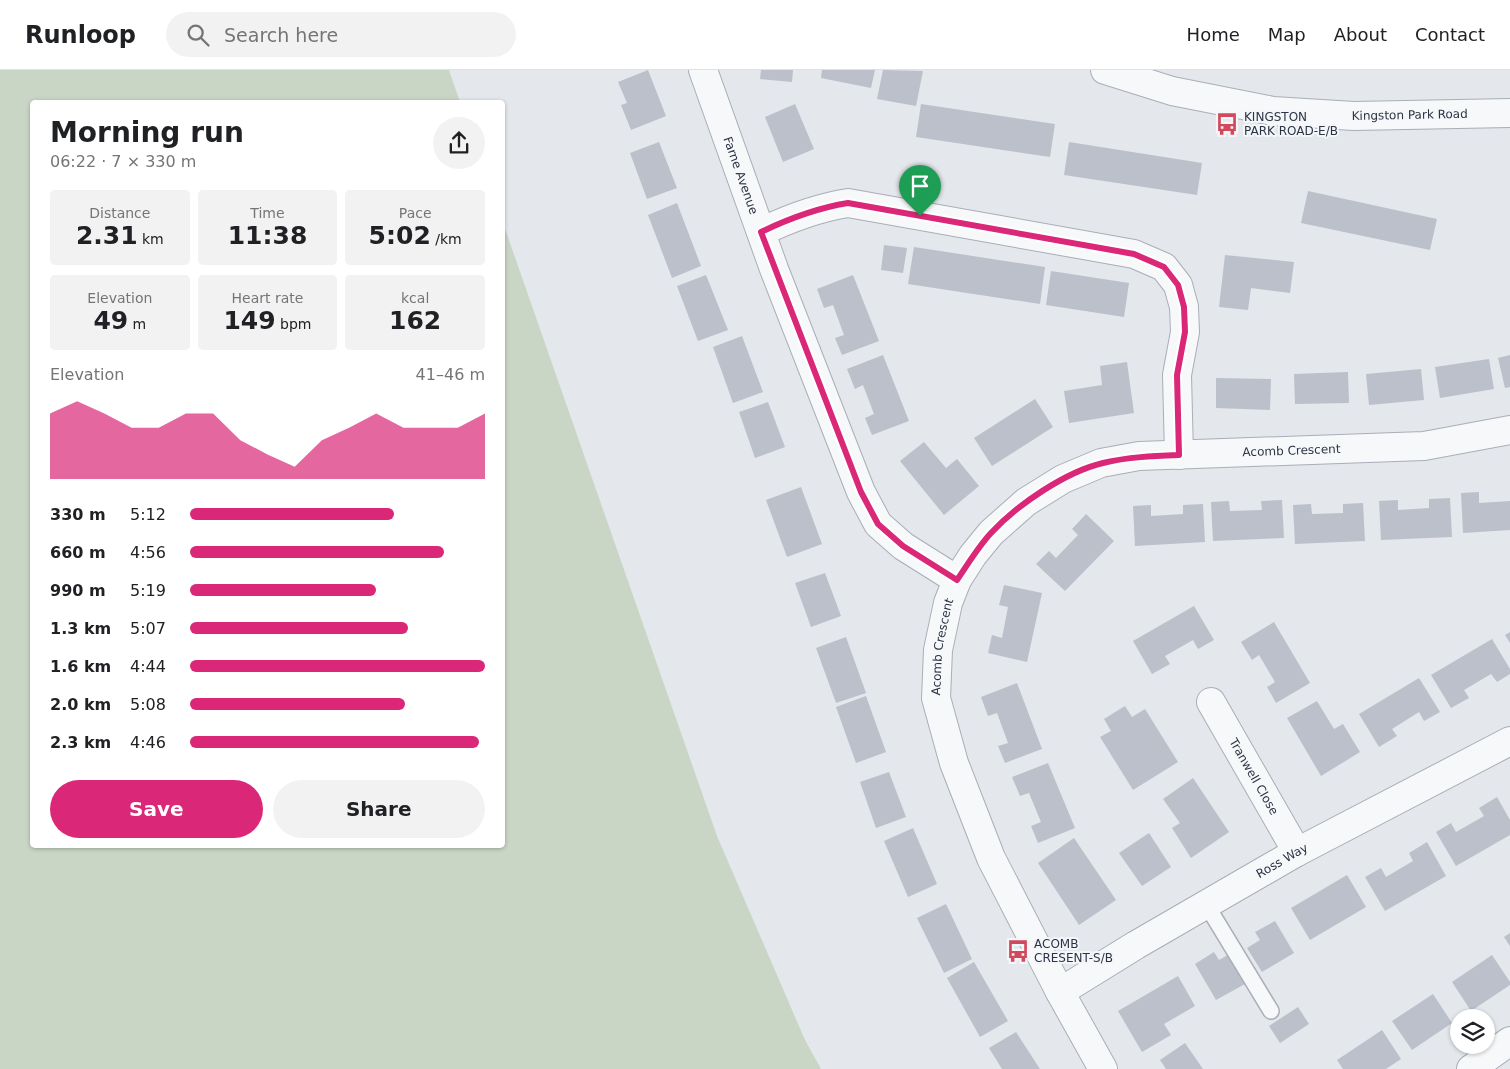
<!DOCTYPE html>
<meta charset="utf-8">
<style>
:root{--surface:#fff;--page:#f2f2f2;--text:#202124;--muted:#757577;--line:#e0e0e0;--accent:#db2777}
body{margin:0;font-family:"DejaVu Sans",sans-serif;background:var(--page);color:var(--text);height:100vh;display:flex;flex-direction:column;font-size:19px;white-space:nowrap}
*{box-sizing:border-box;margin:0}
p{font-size:16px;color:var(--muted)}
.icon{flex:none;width:28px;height:28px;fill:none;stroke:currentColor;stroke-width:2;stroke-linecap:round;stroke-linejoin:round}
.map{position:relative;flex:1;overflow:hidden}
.drawer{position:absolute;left:30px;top:30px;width:475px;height:748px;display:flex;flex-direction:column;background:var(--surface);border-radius:5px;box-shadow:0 1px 4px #0004}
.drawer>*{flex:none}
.buttons{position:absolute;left:1450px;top:939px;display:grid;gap:10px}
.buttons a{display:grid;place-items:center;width:45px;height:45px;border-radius:50%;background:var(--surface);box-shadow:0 1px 4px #0004;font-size:25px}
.pin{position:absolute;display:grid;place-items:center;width:42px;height:42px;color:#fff;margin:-51px -21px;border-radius:50% 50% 50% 0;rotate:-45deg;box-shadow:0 0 5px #0007}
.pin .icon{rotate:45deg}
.round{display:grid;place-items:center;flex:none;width:52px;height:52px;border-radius:26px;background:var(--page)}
.headline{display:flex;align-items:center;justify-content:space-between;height:85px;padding:0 20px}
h1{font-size:28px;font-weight:700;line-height:38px}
.figures{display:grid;grid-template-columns:repeat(3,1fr);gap:8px;height:85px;padding:5px 20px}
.figures div{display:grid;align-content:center;border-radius:5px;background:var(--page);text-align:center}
.figures b{font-size:25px;font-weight:700}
.figures small{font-size:14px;font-weight:400}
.figures p{font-size:14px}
.chart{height:140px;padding:10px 20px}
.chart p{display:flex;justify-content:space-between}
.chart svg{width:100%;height:90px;margin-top:5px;fill:var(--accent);opacity:.7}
.button{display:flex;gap:10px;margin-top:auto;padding:10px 20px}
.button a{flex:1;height:58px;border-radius:30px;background:var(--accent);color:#fff;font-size:20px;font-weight:700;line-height:58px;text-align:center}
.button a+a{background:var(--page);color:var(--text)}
ul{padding:0 20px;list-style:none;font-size:16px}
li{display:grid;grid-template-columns:80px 60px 1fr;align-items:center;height:38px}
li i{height:12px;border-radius:6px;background:var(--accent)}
header{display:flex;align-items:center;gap:30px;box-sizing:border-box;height:70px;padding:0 25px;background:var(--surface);border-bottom:1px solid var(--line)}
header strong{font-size:24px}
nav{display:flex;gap:28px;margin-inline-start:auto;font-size:18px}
.search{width:350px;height:45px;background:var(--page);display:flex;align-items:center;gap:12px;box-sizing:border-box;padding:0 18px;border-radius:28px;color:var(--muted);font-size:19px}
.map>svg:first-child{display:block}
.green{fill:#c9d6c5}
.building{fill:#bbc0ca}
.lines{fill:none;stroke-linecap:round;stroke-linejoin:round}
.service-casing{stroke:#a9aeb7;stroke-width:18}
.minor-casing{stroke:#a9aeb7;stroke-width:30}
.tertiary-casing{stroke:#a9aeb7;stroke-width:30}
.service{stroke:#f7f8fa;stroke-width:15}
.minor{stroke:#f7f8fa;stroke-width:28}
.tertiary{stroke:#f7f8fa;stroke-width:28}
.route-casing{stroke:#fff;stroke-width:10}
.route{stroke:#db2777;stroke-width:6}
.labels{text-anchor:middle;stroke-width:4;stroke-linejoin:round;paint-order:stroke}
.street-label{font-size:12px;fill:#2b3445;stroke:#f4f6f9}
.poi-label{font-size:12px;fill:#2b3445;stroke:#f4f6f9;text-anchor:start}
</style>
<header>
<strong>Runloop</strong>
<div class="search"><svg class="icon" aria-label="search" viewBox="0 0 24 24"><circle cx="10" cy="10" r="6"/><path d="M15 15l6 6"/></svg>Search here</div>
<nav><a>Home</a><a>Map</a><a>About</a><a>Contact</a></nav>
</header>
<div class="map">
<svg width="1510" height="999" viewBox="0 0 1510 999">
<rect width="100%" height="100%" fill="#e4e7ec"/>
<path class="green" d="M0,0H449L460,32H32V775H502L503,153L717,766L805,970L821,999H0Z"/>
<path class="building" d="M648,0L666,46L631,60L621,35L627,33L618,12Z
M761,0H793L792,12L760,9Z
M822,0H875L871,18L821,8Z
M883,0L923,1L916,36L877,29Z
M795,34L814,79L783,92L765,47Z
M921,34L1055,54L1050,87L916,67Z
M659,72L677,118L647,129L630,83Z
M1069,72L1202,93L1197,125L1064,105Z
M1308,121L1437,149L1430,180L1301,153Z
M677,133L701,196L672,208L648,145Z
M884,175L907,178L903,203L881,200Z
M914,177L1045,197L1040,234L908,214Z
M1225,185L1294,192L1290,223L1251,218L1248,240L1219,237Z
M1051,201L1129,213L1124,247L1046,235Z
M706,205L728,260L698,271L677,216Z
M853,205L879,271L842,285L835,268L844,265L833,235L824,238L817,219Z
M742,266L763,322L733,333L713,277Z
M883,285L909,351L872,365L865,348L874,344L863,315L855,319L847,299Z
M1510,285V317L1505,318L1498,288Z
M1489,289L1494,319L1440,328L1435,297Z
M1127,292L1134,343L1069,353L1064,321L1102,315L1100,296Z
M1421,299L1424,330L1369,335L1366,304Z
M1348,302L1349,333L1295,334L1294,304Z
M1216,308L1271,309L1270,340L1216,338Z
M1035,329L1053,357L992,396L974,368Z
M768,332L785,377L755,388L739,342Z
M924,372L946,398L957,389L979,416L944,445L900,391Z
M801,417L822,474L787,487L766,430Z
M1479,422V433L1510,431V460L1463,463L1461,423Z
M1450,428L1452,467L1381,470L1379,431L1398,430V440L1429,438V429Z
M1282,430L1284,468L1213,471L1211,432L1229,431L1230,441L1262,440L1261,431Z
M1363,433L1365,471L1295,474L1293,435L1311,434L1312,444L1343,443V434Z
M1203,434L1205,472L1135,476L1133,436L1151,435V446L1183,444V435Z
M1086,444L1114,471L1065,521L1036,494L1049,481L1056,488L1078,465L1072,459Z
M825,503L841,546L811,557L795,513Z
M1004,515L1042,523L1027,592L988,583L992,565L1002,568L1008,537L999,535Z
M1194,536L1214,570L1198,579L1193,570L1165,586L1170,594L1152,604L1133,571Z
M1274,552L1310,613L1276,633L1267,617L1275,612L1259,585L1252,590L1241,572Z
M1510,562V573L1505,565Z
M846,567L866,623L836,633L816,578Z
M1492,569L1510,599V604L1497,612L1491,604L1464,620L1469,628L1451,638L1431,605Z
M1419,608L1440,642L1424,651L1419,642L1392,659L1397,666L1379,677L1359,644Z
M1017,613L1042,679L1005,693L998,676L1008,673L997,643L988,646L981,627Z
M866,626L886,682L856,693L836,637Z
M1317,631L1334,659L1343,654L1360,682L1321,706L1287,648Z
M1125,636L1132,647L1145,639L1178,692L1133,720L1100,667L1111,661L1104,649Z
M1048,693L1075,758L1038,773L1031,756L1041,752L1029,723L1020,726L1012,707Z
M889,702L906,747L876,758L860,712Z
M1193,708L1229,762L1191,788L1172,758L1180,753L1163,729Z
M1497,727L1510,750V765L1456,796L1436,762L1451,753L1456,762L1484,746L1479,738Z
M913,758L937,814L908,827L884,771Z
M1149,763L1171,797L1142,816L1119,783Z
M1074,768L1116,830L1079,855L1038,793Z
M1427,772L1446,806L1385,841L1365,807L1381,798L1386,807L1413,791L1409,783Z
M1347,805L1366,837L1310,870L1291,838Z
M946,834L972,889L944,903L917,848Z
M1275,851L1294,883L1262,902L1247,878L1260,870L1255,862Z
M1510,863V876L1504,867Z
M1214,882L1219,890L1228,885L1245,914L1216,930L1195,894Z
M1492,885L1510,912V915L1471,941L1452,912Z
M974,892L1008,951L980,967L947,908Z
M1178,906L1195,936L1164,954L1171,965L1142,982L1118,941Z
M1433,924L1452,953L1412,980L1392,951Z
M1298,937L1309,954L1280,973L1269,956Z
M1382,960L1401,989L1386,999H1343L1337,990Z
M1016,962L1040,999H1002L989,978Z
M1185,973L1203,999H1166L1160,990Z"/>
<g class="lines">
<defs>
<path id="service" d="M1206,834L1271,941"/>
<g id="minor">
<path id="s1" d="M703,0L774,199L861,422L878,454L903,476L957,510"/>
<path d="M761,162C790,148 817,138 848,133L1134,184L1164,197L1178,215L1184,237L1185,262L1177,305L1179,385"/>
<path id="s2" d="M1211,632L1297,782"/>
<path id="s3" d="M1060,922L1136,875L1297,782L1510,671"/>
<path id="s4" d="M1103,999L1060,922L991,788L954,693L936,628L938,580L948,533L957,510L973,485L991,463L1026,432L1063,409L1101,393L1139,386L1424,376L1510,360"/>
<path d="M1471,999L1510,971"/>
</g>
<g id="tertiary">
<path id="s5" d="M1105,0L1172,21L1273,41L1354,46L1510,43"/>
</g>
</defs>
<use href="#service" class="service-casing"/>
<use href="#minor" class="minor-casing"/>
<use href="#tertiary" class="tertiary-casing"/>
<use href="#service" class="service"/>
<use href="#minor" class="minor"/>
<use href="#tertiary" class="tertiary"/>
</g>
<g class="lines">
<defs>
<path id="route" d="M848,133L1134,184L1164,197L1178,215L1184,237L1185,262L1177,305L1179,385C1153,386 1128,387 1103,393C1065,402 1017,435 991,463C978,477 968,494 957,510L903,476L878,454L861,422L761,162C790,148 817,138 848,133Z"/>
</defs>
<use href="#route" class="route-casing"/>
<use href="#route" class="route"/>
</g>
<defs>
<symbol id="bus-bare" viewBox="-9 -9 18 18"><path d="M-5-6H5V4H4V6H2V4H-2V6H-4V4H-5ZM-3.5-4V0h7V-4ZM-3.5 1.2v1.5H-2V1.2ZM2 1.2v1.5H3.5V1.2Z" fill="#d1495b" stroke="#f4f6f9" stroke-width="2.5" paint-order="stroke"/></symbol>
</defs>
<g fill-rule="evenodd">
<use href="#bus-bare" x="1211" y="38" width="32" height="32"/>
<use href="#bus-bare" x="1002" y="865" width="32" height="32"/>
</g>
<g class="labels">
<g class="street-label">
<text dy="4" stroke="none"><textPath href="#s5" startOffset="310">Kingston Park Road</textPath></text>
<text dy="4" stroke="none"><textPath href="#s1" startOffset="112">Farne Avenue</textPath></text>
<text dy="4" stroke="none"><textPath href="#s4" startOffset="910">Acomb Crescent</textPath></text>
<text dy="4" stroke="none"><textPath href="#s4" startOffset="460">Acomb Crescent</textPath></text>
<text dy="4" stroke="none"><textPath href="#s2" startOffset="86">Tranwell Close</textPath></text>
<text dy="4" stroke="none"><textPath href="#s3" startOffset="258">Ross Way</textPath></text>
</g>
<g class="poi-label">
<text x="1244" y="51">KINGSTON<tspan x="1244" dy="14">PARK ROAD-E/B</tspan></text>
<text x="1034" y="878">ACOMB<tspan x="1034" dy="14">CRESENT-S/B</tspan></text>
</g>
</g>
</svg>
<div class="buttons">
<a><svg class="icon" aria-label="layers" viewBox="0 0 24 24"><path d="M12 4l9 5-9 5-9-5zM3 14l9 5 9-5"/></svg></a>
</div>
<div class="pin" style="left:920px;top:146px;background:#1e9e55"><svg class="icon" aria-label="arrive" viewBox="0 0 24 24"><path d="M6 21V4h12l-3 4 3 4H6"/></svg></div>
<section class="drawer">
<div class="headline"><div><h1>Morning run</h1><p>06:22 · 7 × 330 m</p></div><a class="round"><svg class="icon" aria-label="share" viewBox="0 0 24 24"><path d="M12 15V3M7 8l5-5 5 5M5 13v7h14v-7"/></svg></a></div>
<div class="figures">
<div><p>Distance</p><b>2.31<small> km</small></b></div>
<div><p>Time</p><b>11:38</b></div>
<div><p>Pace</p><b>5:02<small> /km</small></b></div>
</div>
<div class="figures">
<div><p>Elevation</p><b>49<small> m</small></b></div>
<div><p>Heart rate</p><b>149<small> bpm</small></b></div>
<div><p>kcal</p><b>162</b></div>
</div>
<div class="chart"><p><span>Elevation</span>41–46 m</p>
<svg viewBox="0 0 160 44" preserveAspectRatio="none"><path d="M0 44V12L10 6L20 12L30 19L40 19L50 12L60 12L70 25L80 32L90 38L100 25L110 19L120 12L130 19L140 19L150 19L160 12V44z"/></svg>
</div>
<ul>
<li><b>330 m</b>5:12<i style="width:69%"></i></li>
<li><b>660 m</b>4:56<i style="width:86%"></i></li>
<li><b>990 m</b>5:19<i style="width:63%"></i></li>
<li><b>1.3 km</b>5:07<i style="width:74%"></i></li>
<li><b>1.6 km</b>4:44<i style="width:100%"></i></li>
<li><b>2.0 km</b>5:08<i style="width:73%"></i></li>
<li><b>2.3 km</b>4:46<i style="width:98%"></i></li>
</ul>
<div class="button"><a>Save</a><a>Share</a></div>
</section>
</div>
